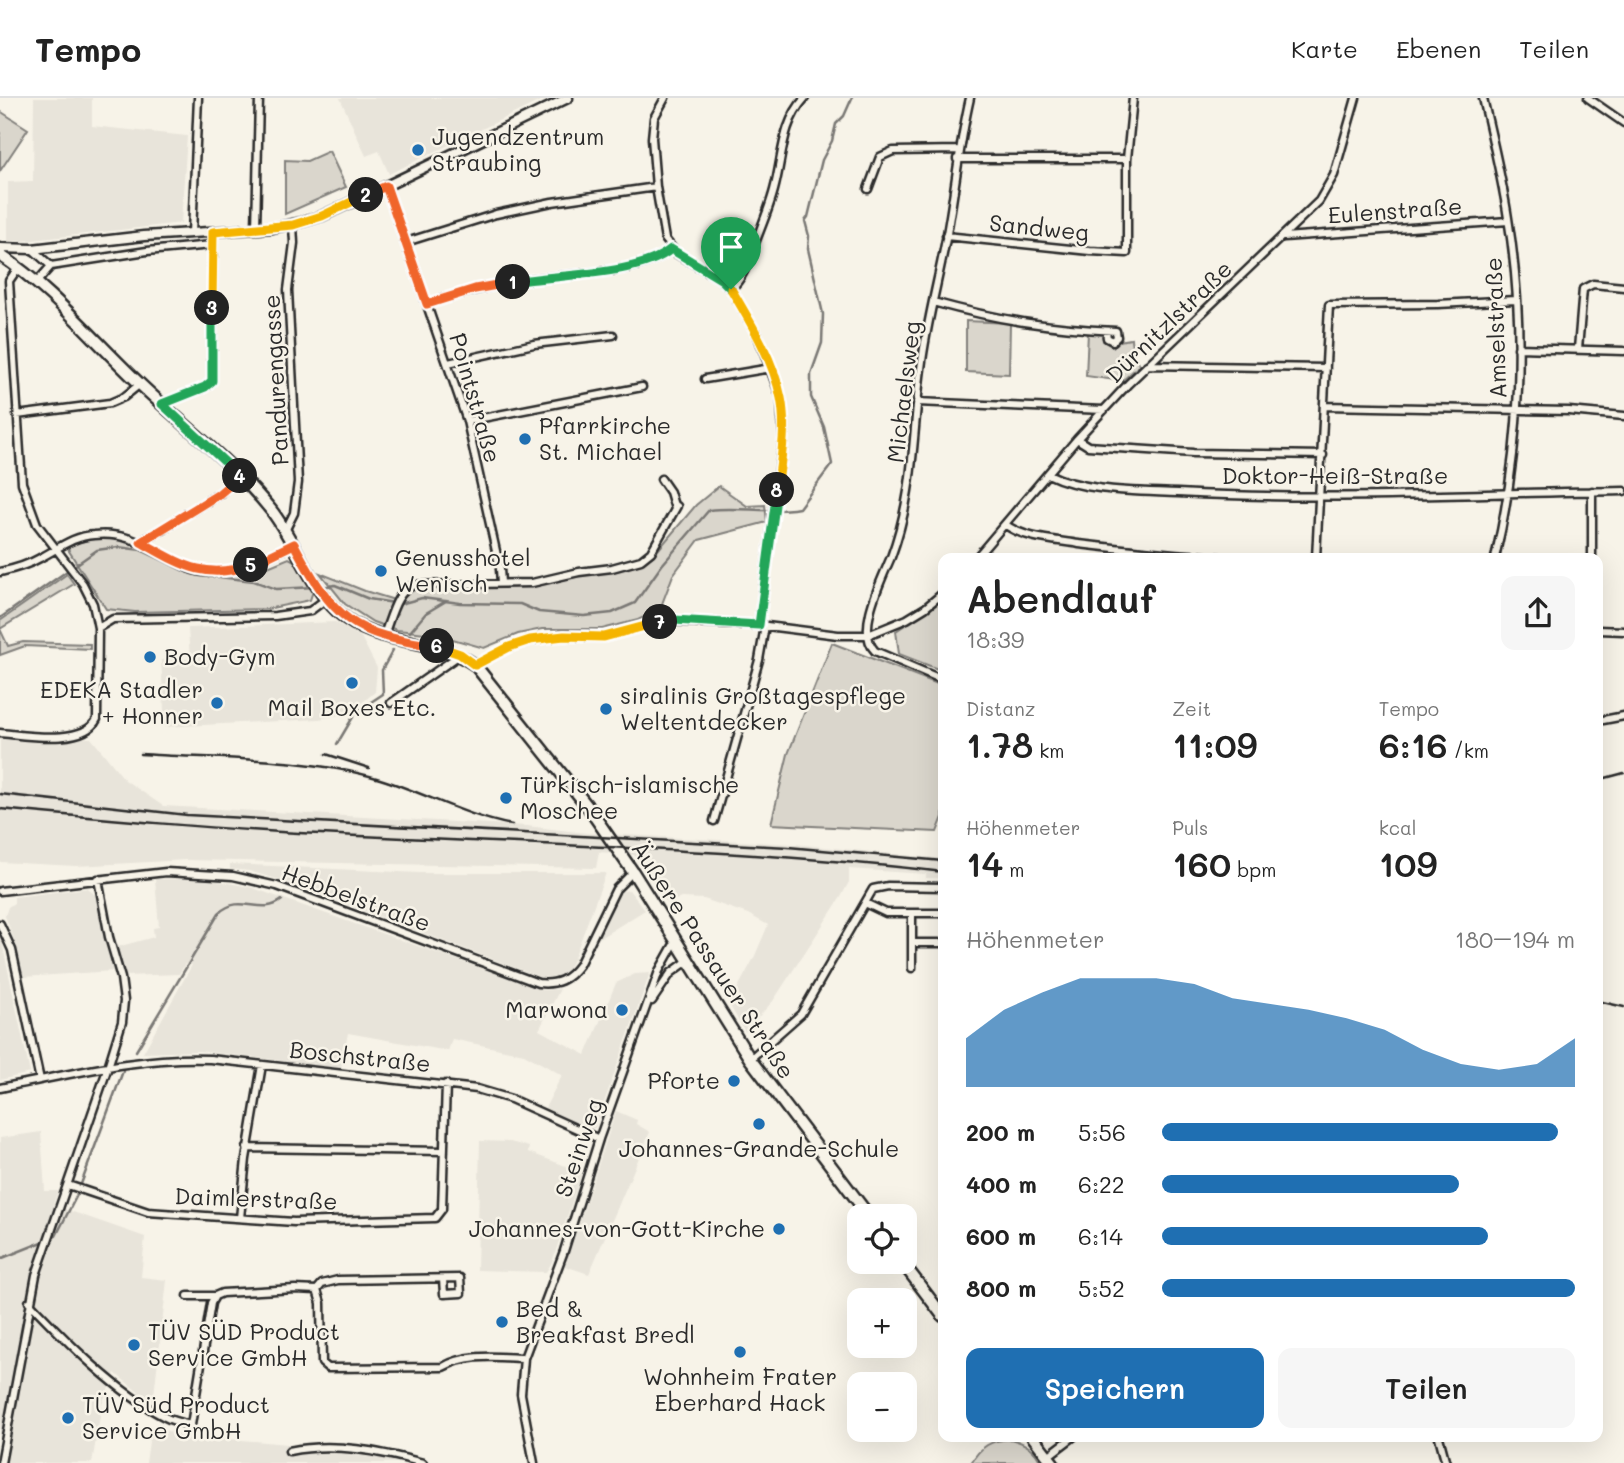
<!DOCTYPE html>
<html lang="de">
<meta charset="utf-8">
<style>
:root{--surface:#fff;--page:#f6f6f6;--text:#222;--muted:#767676;--line:#e0e0e0;--accent:#1f6fb2}
body{margin:0;font-family:Mali,sans-serif;background:var(--page);color:var(--text);height:100vh;display:flex;flex-direction:column;font-size:26px;white-space:nowrap}
*{box-sizing:border-box;margin:0}
p{font-size:23px;color:var(--muted)}
.icon{flex:none;width:38px;height:38px;fill:none;stroke:currentColor;stroke-width:2;stroke-linecap:round;stroke-linejoin:round}
.map{position:relative;flex:1;overflow:hidden}
.drawer{position:absolute;left:938px;top:455px;width:665px;height:889px;display:flex;flex-direction:column;background:var(--surface);border-radius:14px;box-shadow:0 7px 28px #0002}
.drawer>*{flex:none}
.buttons{position:absolute;left:847px;top:1106px;display:grid;gap:14px}
.buttons a{display:grid;place-items:center;width:70px;height:70px;border-radius:14px;background:var(--surface);box-shadow:0 7px 28px #0002;font-size:35px}
.pin{position:absolute;display:grid;place-items:center;width:60px;height:60px;color:#fff;margin:-72px -30px;border-radius:50% 50% 50% 0;rotate:-45deg;box-shadow:0 0 7px #0007}
.pin .icon{rotate:45deg}
.km{position:absolute;width:35px;height:35px;margin:-18px;border-radius:50%;background:#222;color:#fff;font-size:19px;line-height:35px;text-align:center}
.round{display:grid;place-items:center;flex:none;width:74px;height:74px;border-radius:14px;background:var(--page)}
.head{display:flex;align-items:center;justify-content:space-between;height:119px;padding:0 28px}
h1{font-size:38px;font-weight:600;line-height:52px}
.figures{display:grid;grid-template-columns:repeat(3,1fr);gap:10px;height:119px;padding:7px 28px}
.figures div{display:grid;align-content:center}
.figures b{font-size:35px;font-weight:600}
.figures small{font-size:19px;font-weight:400}
.figures p{font-size:19px}
.chart{height:196px;padding:14px 28px}
.chart p{display:flex;justify-content:space-between}
.chart svg{width:100%;height:126px;margin-top:7px;fill:var(--accent);opacity:.7}
.primary-button{display:flex;gap:14px;margin-top:auto;padding:14px 28px}
.primary-button a{flex:1;height:80px;border-radius:14px;background:var(--accent);color:#fff;font-size:28px;font-weight:600;line-height:80px;text-align:center}
.primary-button a+a{background:var(--page);color:var(--text)}
ul{padding:0 28px;list-style:none;font-size:23px}
li{display:grid;grid-template-columns:112px 84px 1fr;align-items:center;height:52px}
li i{height:18px;border-radius:9px;background:var(--accent)}
header{display:flex;align-items:center;gap:42px;box-sizing:border-box;height:98px;padding:0 35px;background:var(--surface);border-bottom:2px solid var(--line)}
header strong{font-size:33px}
nav{display:flex;gap:38px;margin-inline-start:auto;font-size:24px}
.map>svg:first-child{display:block}
.built{fill:#e8e4da}
.green{fill:#dad6cc;stroke:#82807c;stroke-width:2}
.lines{fill:none;stroke-linecap:round;stroke-linejoin:round}
.stream{stroke:#7a7874;stroke-width:2.5}
.minor-casing{stroke:#2b2b2b;stroke-width:11}
.tertiary-casing{stroke:#2b2b2b;stroke-width:13}
.secondary-casing{stroke:#2b2b2b;stroke-width:15}
.minor{stroke:#f7f3e8;stroke-width:6}
.tertiary{stroke:#f7f3e8;stroke-width:8}
.secondary{stroke:#f7f3e8;stroke-width:10}
.rail{stroke:#2b2b2b;stroke-width:2.5}
.split-1-casing{stroke:#fff;stroke-width:14}
.split-2-casing{stroke:#fff;stroke-width:14}
.split-3-casing{stroke:#fff;stroke-width:14}
.split-4-casing{stroke:#fff;stroke-width:14}
.split-5-casing{stroke:#fff;stroke-width:14}
.split-6-casing{stroke:#fff;stroke-width:14}
.split-7-casing{stroke:#fff;stroke-width:14}
.split-8-casing{stroke:#fff;stroke-width:14}
.split-9-casing{stroke:#fff;stroke-width:14}
.split-1{stroke:#22a559;stroke-width:9}
.split-2{stroke:#f0652b;stroke-width:9}
.split-3{stroke:#f5b400;stroke-width:9}
.split-4{stroke:#22a559;stroke-width:9}
.split-5{stroke:#f0652b;stroke-width:9}
.split-6{stroke:#f0652b;stroke-width:9}
.split-7{stroke:#f5b400;stroke-width:9}
.split-8{stroke:#22a559;stroke-width:9}
.split-9{stroke:#f5b400;stroke-width:9}
.poi-dot{fill:#1f6fb2;stroke:#f7f3e8;stroke-width:2.5}
.labels{text-anchor:middle;stroke-width:5;stroke-linejoin:round;paint-order:stroke}
.poi-label{font-size:23px;fill:#2b2b2b;stroke:#f7f3e8;text-anchor:start}
.street-label{font-size:23px;fill:#2b2b2b;stroke:#f7f3e8}
</style>
<header>
<strong>Tempo</strong>
<nav><a>Karte</a><a>Ebenen</a><a>Teilen</a></nav>
</header>
<div class="map">
<svg width="1624" height="1365" viewBox="0 0 1624 1365">
<rect width="100%" height="100%" fill="#f7f3e8"/>
<filter id="ink" filterUnits="userSpaceOnUse"><feTurbulence type="fractalNoise" baseFrequency=".0143" numOctaves="2"/><feDisplacementMap in="SourceGraphic" scale="14" xChannelSelector="R" yChannelSelector="G"/><feConvolveMatrix kernelMatrix="1 2 1 2 8 2 1 2 1" color-interpolation-filters="sRGB"/></filter>
<g filter="url(#ink)">
<path class="built" d="M34,0H92V28L187,38L181,125L24,143H8V84L33,83Z
M340,0H546L389,76L379,53L366,58Z
M335,524L361,539L377,570L375,594L359,607L344,616L319,621L165,629L161,562L190,561L188,530Z
M0,636L91,640L125,682L163,708L527,728L586,735L794,746L943,761V780H926V776L849,771V784L841,799L773,903L745,934L729,906L754,860L768,827L748,816L704,801L681,800L667,805L634,757L599,754L596,770L186,762L76,768L0,764Z
M230,766L419,775H606L574,860L568,871L560,877L551,879H540L293,786L249,773L230,771Z
M155,781H207L250,789L543,892L560,891L539,932L586,957L616,885L635,876L650,875L595,1030L590,1031L545,1010L562,977L524,956L452,941L448,953L348,935L341,970L199,953L143,955L192,867L185,866L179,876L125,878L117,849L154,839L153,830L159,829Z
M88,790L96,798L105,845L113,873L23,879L18,852L5,818L8,809L14,805V799Z
M629,792L645,812L595,843L610,804L618,794Z
M0,835L30,975L0,982Z
M616,1013L637,1022L636,1026L650,1034L589,1176L565,1168Z
M41,1034L45,1093H58L53,1107L145,1139L141,1179L167,1182L153,1306L115,1275L102,1306L92,1365H0V1040Z
M480,1043L510,1044L529,1049L528,1054L582,1074L552,1164L546,1174L477,1172Z
M151,1329L185,1337L288,1346V1359L321,1353L388,1361L401,1365H146Z"/>
<path class="green" d="M0,13L28,31L0,73Z
M329,53L346,89L285,116V62L307,63Z
M966,223L1010,225L1009,276L966,274Z
M1088,234L1103,235V243L1113,249L1119,243L1131,241L1133,258L1140,267L1122,283L1086,278Z
M719,388L747,408L765,407L767,424L699,442L673,477L660,511L638,522L602,531H542L518,536L484,550L435,536L397,532L373,524L345,506L320,475L365,493L401,504L406,495L414,491L533,488L642,465L653,458L696,407Z
M106,440L136,445L179,468L215,478L263,471L289,460L300,466L313,493L310,502L267,511L135,514L106,511L69,453L68,448L90,441Z
M67,476L74,486L0,531L8,548L23,544L90,546V551L25,548L0,557V523Z
M943,502V573L899,556L896,533Z
M832,545L943,588V719L937,734L771,726L788,656Z
M1011,1341C1025,1345 1035,1351 1041,1365H971C981,1348 991,1342 1011,1341Z"/>
<g class="lines">
<path class="stream" d="M321,489L335,487L369,501L400,506L422,500L460,505L520,506L539,514L584,518L612,515L635,505L662,467L709,412C739,408 769,416 799,410L832,366L824,329L811,299V276L822,245L823,216L808,151L809,138L805,123L808,119L822,62L832,43L836,26L844,18L852,0
M0,520L97,452L118,449L141,452L192,476L254,483L276,491L315,489
M410,534L426,515L446,503
M337,646L356,614L383,596L382,572L393,552
M136,953L219,815C241,794 261,819 282,802
M52,1140L56,1138L77,1097L123,973
M0,1161L45,1143"/>
<defs>
<path id="minor" d="M665,0L654,20L652,40L656,89L665,141L677,156L722,182L731,191L758,238L781,300L783,341L759,527
M1483,0C1492,40 1502,80 1508,120C1526,231 1521,351 1495,460
M1588,0L1624,25
M957,61H1127
M386,88L467,323L500,471L501,485
M868,91L880,59L893,53L959,52
M256,131L259,0
M192,135L198,0
M946,138L1090,153L1127,155V61L1133,0
M1284,139L1508,123
M406,144L496,116L552,104L656,89
M32,151L51,168
M36,185L51,168L147,153L212,147
M731,191C744,179 748,164 754,148C761,129 769,111 774,92C783,59 781,26 805,0
M933,204C998,222 1049,230 1116,233L1117,239L1113,243L1107,240L1106,233
M427,206C460,195 492,187 526,182C568,175 639,178 671,151
M1518,250L1624,253
M1578,251L1583,191L1593,186L1624,189
M448,265L534,246L613,237
M1147,267L1326,270
M705,281L771,270
M917,304L1104,312
M162,306L205,289L212,283L213,134
M1325,308L1569,313L1624,318
M17,317L110,305L124,299L140,286
M467,323L642,289
M1077,341L1088,348L1193,355L1323,357
M1048,376C1084,394 1137,393 1178,395C1326,403 1476,395 1624,393
M661,381L670,394L675,411
M1006,427C1025,441 1056,442 1079,446C1129,452 1179,457 1230,460
M285,433L294,415L298,384L288,192L294,145L293,127
M141,444L219,396L240,378
M976,460L1077,341L1128,286L1319,103L1334,77L1356,0
M1316,460L1329,207L1438,206L1516,202
M1592,460V393
M0,474C14,471 28,467 40,460C58,451 73,438 94,437C135,433 153,455 188,470C224,484 263,463 294,446
M98,530L113,521L275,518L310,513L326,501
M1598,532L1624,533
M383,539C391,521 395,493 414,487L532,485L579,474L612,470L641,462L651,454L677,408
M475,567L509,549L530,542L564,538L604,539L664,523L759,527L838,537H868L907,521L925,510L943,495
M943,582L875,553C855,533 882,481 891,459C915,394 912,338 921,271C926,227 938,184 946,141C955,94 959,47 970,0
M391,605L458,558
M1598,623L1624,618
M0,635C25,637 84,648 97,621L98,530L93,506L83,486L37,426L22,385L9,183L18,170
M714,723L759,562L765,528
M0,793L166,774L233,778L277,788L538,885C557,887 568,882 579,867L616,791L633,774
M865,805L886,815H943
M912,816V845H943
M0,826L12,852L40,982
M912,845V870
M652,903L671,875L689,862
M750,961L801,916L873,791L888,788L943,789
M0,990C69,977 139,958 210,961L477,991L511,1001L599,1041
M247,1050L444,1053
M68,1087L148,1114L294,1124L435,1120L442,1111L446,986
M240,1120L246,1061L262,967
M317,1192L322,1186L338,1182L460,1180L461,1195L444,1196L443,1181
M188,1198H215
M29,1204C65,1242 118,1296 165,1319C172,1323 182,1325 191,1327L211,1205L215,1198L222,1195L295,1191L317,1192L321,1205L322,1265L328,1270L443,1269C467,1255 496,1259 524,1260
M1439,1339L1446,1365
M289,1353C335,1344 379,1353 423,1365
M1048,1358L1073,1339
M1,1365L36,1177L108,969L122,924L124,903L121,880L109,839L98,781
M534,1365L521,1296L524,1260L564,1153L599,1041L659,873L673,848L678,845"/>
<path id="tertiary" d="M0,150L32,151L144,138L273,130L302,124L322,118L386,88L568,0"/>
<path id="secondary" d="M0,157C52,191 95,244 141,287C184,328 233,365 271,412C296,444 308,486 338,514C377,550 433,537 475,567L588,709L633,774L750,961L869,1118
M902,1164L943,1218
M1033,1339L1053,1365"/>
</defs>
<use href="#minor" class="minor-casing"/>
<use href="#tertiary" class="tertiary-casing"/>
<use href="#secondary" class="secondary-casing"/>
<use href="#minor" class="minor"/>
<use href="#tertiary" class="tertiary"/>
<use href="#secondary" class="secondary"/>
<path class="rail" d="M140,656C216,661 307,659 380,681C425,695 465,718 512,727
M326,656L369,670
M1598,682L1624,675
M0,696L187,717L788,749L943,763
M0,711C107,721 214,731 321,736C528,747 737,750 943,774
M1598,903L1624,909"/>
</g>
</g>
<g class="lines" filter="url(#ink)">
<defs>
<path id="split-1" d="M513,184C557,176 639,178 671,151L722,182L731,191"/>
<path id="split-2" d="M366,97L386,88L427,206L475,191L513,184"/>
<path id="split-3" d="M212,210L213,134L293,127L322,118L366,97"/>
<path id="split-4" d="M212,210V283L205,289L162,306L240,378"/>
<path id="split-5" d="M240,378L219,396L141,444C181,466 204,483 251,467"/>
<path id="split-6" d="M251,467L294,446C334,522 352,537 437,548"/>
<path id="split-7" d="M437,548L460,556L475,567L509,549L530,542L564,538L604,539L660,524"/>
<path id="split-8" d="M660,524L674,522L759,527L777,392"/>
<path id="split-9" d="M731,191C751,225 773,261 781,300C787,329 781,362 777,392"/>
</defs>
<use href="#split-1" class="split-1-casing"/>
<use href="#split-2" class="split-2-casing"/>
<use href="#split-3" class="split-3-casing"/>
<use href="#split-4" class="split-4-casing"/>
<use href="#split-5" class="split-5-casing"/>
<use href="#split-6" class="split-6-casing"/>
<use href="#split-7" class="split-7-casing"/>
<use href="#split-8" class="split-8-casing"/>
<use href="#split-9" class="split-9-casing"/>
<use href="#split-1" class="split-1"/>
<use href="#split-2" class="split-2"/>
<use href="#split-3" class="split-3"/>
<use href="#split-4" class="split-4"/>
<use href="#split-5" class="split-5"/>
<use href="#split-6" class="split-6"/>
<use href="#split-7" class="split-7"/>
<use href="#split-8" class="split-8"/>
<use href="#split-9" class="split-9"/>
</g>
<g class="poi-dot">
<circle cx="418" cy="52" r="7"/>
<circle cx="525" cy="341" r="7"/>
<circle cx="381" cy="473" r="7"/>
<circle cx="150" cy="559" r="7"/>
<circle cx="352" cy="585" r="7"/>
<circle cx="217" cy="605" r="7"/>
<circle cx="606" cy="611" r="7"/>
<circle cx="506" cy="700" r="7"/>
<circle cx="622" cy="912" r="7"/>
<circle cx="734" cy="983" r="7"/>
<circle cx="759" cy="1026" r="7"/>
<circle cx="779" cy="1131" r="7"/>
<circle cx="502" cy="1224" r="7"/>
<circle cx="134" cy="1247" r="7"/>
<circle cx="740" cy="1254" r="7"/>
<circle cx="68" cy="1320" r="7"/>
</g>
<g class="labels">
<g class="poi-label">
<text x="432" y="47">Jugendzentrum<tspan x="432" dy="26">Straubing</tspan></text>
<text x="539" y="336">Pfarrkirche<tspan x="539" dy="26">St. Michael</tspan></text>
<text x="395" y="468">Genusshotel<tspan x="395" dy="26">Wenisch</tspan></text>
<text x="164" y="567">Body-Gym</text>
<text x="203" y="600" text-anchor="end">EDEKA Stadler<tspan x="203" dy="26">+ Honner</tspan></text>
<text x="620" y="606">siralinis Großtagespflege<tspan x="620" dy="26">Weltentdecker</tspan></text>
<text x="352" y="618" text-anchor="middle">Mail Boxes Etc.</text>
<text x="520" y="695">Türkisch-islamische<tspan x="520" dy="26">Moschee</tspan></text>
<text x="608" y="920" text-anchor="end">Marwona</text>
<text x="720" y="991" text-anchor="end">Pforte</text>
<text x="759" y="1059" text-anchor="middle">Johannes-Grande-Schule</text>
<text x="765" y="1139" text-anchor="end">Johannes-von-Gott-Kirche</text>
<text x="516" y="1219">Bed &amp;<tspan x="516" dy="26">Breakfast Bredl</tspan></text>
<text x="148" y="1242">TÜV SÜD Product<tspan x="148" dy="26">Service GmbH</tspan></text>
<text x="740" y="1287" text-anchor="middle">Wohnheim Frater<tspan x="740" dy="26">Eberhard Hack</tspan></text>
<text x="82" y="1315">TÜV Süd Product<tspan x="82" dy="26">Service GmbH</tspan></text>
</g>
<g class="street-label">
<text transform="translate(1395 113) rotate(-4)" y="8">Eulenstraße</text>
<text transform="translate(1039 130) rotate(6)" y="8">Sandweg</text>
<text transform="translate(1169 224) rotate(-44)" y="8">Dürnitzlstraße</text>
<text transform="translate(1496 230) rotate(-92)" y="8">Amselstraße</text>
<text transform="translate(276 282) rotate(-93)" y="8">Pandurengasse</text>
<text transform="translate(904 294) rotate(-83)" y="8">Michaelsweg</text>
<text transform="translate(475 300) rotate(74)" y="8">Pointstraße</text>
<text x="1335" y="386">Doktor-Heiß-Straße</text>
<text transform="translate(356 800) rotate(20)" y="8">Hebbelstraße</text>
<text transform="translate(713 862) rotate(57)" y="8">Äußere Passauer Straße</text>
<text transform="translate(360 959) rotate(6)" y="8">Boschstraße</text>
<text transform="translate(579 1050) rotate(-71)" y="8">Steinweg</text>
<text transform="translate(256 1101) rotate(2)" y="8">Daimlerstraße</text>
</g>
</g>
</svg>
<div class="buttons">
<a><svg class="icon" aria-label="locate" viewBox="0 0 24 24"><circle cx="12" cy="12" r="6"/><path d="M12 2v4M12 18v4M2 12h4M18 12h4"/></svg></a>
<a>+</a>
<a>−</a>
</div>
<div class="pin" style="left:731px;top:191px;background:#1e9e55"><svg class="icon" aria-label="arrive" viewBox="0 0 24 24"><path d="M6 21V4h12l-3 4 3 4H6"/></svg></div>
<b class="km" style="left:513px;top:184px">1</b>
<b class="km" style="left:366px;top:97px">2</b>
<b class="km" style="left:212px;top:210px">3</b>
<b class="km" style="left:240px;top:378px">4</b>
<b class="km" style="left:251px;top:467px">5</b>
<b class="km" style="left:437px;top:548px">6</b>
<b class="km" style="left:660px;top:524px">7</b>
<b class="km" style="left:777px;top:392px">8</b>
<section class="drawer">
<div class="head"><div><h1>Abendlauf</h1><p>18:39</p></div><a class="round"><svg class="icon" aria-label="share" viewBox="0 0 24 24"><path d="M12 15V3M7 8l5-5 5 5M5 13v7h14v-7"/></svg></a></div>
<div class="figures">
<div><p>Distanz</p><b>1.78<small> km</small></b></div>
<div><p>Zeit</p><b>11:09</b></div>
<div><p>Tempo</p><b>6:16<small> /km</small></b></div>
</div>
<div class="figures">
<div><p>Höhenmeter</p><b>14<small> m</small></b></div>
<div><p>Puls</p><b>160<small> bpm</small></b></div>
<div><p>kcal</p><b>109</b></div>
</div>
<div class="chart"><p><span>Höhenmeter</span>180–194 m</p>
<svg viewBox="0 0 160 44" preserveAspectRatio="none"><path d="M0 44V27L10 17L20 11L30 6L40 6L50 6L60 8L70 13L80 15L90 17L100 20L110 24L120 31L130 36L140 38L150 36L160 27V44z"/></svg>
</div>
<ul>
<li><b>200 m</b>5:56<i style="width:96%"></i></li>
<li><b>400 m</b>6:22<i style="width:72%"></i></li>
<li><b>600 m</b>6:14<i style="width:79%"></i></li>
<li><b>800 m</b>5:52<i style="width:100%"></i></li>
</ul>
<div class="primary-button"><a>Speichern</a><a>Teilen</a></div>
</section>
</div>
